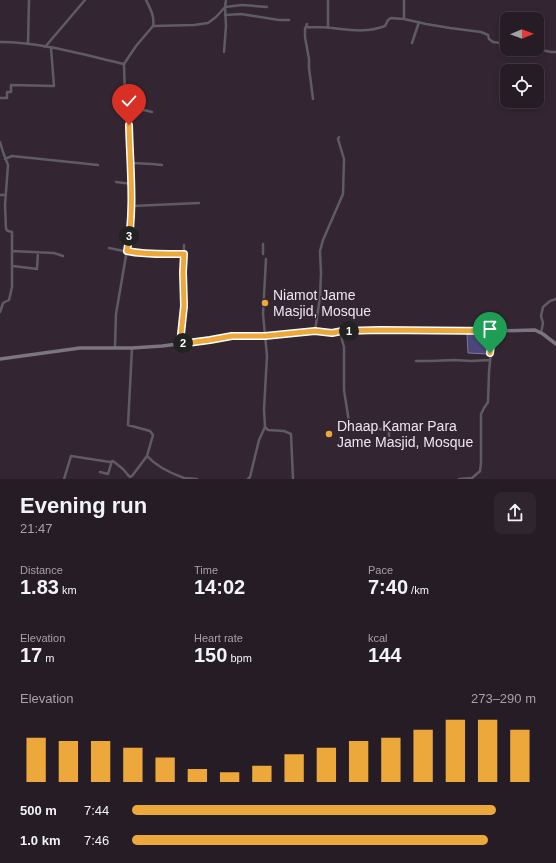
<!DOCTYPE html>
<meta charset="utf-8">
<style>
:root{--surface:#261c26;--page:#2e252e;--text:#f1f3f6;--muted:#a4a1a7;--line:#423a43;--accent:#eda83b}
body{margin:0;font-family:Helvetica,sans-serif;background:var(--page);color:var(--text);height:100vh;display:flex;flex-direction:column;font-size:15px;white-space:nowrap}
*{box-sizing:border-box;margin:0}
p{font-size:13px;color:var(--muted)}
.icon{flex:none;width:22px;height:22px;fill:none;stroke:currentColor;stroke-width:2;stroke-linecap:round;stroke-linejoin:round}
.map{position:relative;height:479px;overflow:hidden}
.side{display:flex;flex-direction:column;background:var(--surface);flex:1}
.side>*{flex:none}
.needle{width:26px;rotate:89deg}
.fabs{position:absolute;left:500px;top:12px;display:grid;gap:8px}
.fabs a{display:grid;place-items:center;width:44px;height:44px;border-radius:8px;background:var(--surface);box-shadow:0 2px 6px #0003,0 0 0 1px var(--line);font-size:20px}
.pin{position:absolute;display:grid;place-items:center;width:34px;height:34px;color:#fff;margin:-41px -17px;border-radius:50% 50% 50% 0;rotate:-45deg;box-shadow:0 0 4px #0007}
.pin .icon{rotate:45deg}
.km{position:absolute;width:20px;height:20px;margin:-10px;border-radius:50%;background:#222;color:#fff;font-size:11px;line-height:20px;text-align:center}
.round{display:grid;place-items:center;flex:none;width:42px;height:42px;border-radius:8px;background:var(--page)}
.overview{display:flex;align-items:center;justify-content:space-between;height:68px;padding:0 20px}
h1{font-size:22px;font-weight:800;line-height:30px}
.stats{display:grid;grid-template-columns:repeat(3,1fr);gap:6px;height:68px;padding:4px 20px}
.stats div{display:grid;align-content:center}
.stats b{font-size:20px;font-weight:800}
.stats small{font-size:11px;font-weight:400}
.stats p{font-size:11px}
.chart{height:112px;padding:8px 20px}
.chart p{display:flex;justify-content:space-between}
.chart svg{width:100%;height:72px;margin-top:4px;stroke:var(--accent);stroke-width:6}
ul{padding:0 20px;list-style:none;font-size:13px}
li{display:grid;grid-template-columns:64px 48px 1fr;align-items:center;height:30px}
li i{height:10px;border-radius:5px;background:var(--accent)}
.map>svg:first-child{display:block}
.water{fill:#4c477a;stroke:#7d769c}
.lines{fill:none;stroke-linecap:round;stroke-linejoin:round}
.minor{stroke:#5f5b62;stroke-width:2.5}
.secondary{stroke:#7b7581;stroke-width:3.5}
.route-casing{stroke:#fff;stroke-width:8}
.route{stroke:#eda83b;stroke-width:5}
.poi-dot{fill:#eda83b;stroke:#332632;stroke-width:1.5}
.labels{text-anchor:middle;stroke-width:3;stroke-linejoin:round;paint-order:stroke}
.poi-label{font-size:14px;fill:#eee5ed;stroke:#332632;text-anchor:start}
</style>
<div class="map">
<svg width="556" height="479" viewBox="0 0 556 479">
<rect width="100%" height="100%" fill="#332632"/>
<path class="water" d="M475,332L490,333L491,334L489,352L488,354L468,353L467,334L468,333Z"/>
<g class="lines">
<path class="minor" d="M225,15L241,14L279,20H289
M404,19V0
M307,24L305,29V37L309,59V68L313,99
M153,26L194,25L208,23L216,17L225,7L226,0
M306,27C315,27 323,27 332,28C351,30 367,33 385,26L388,20L391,18L404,19L426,24L450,28L481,32L488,35L489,39L493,42L507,44
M328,28V0
M0,42C41,42 84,55 124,64L136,46L153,26C155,17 150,8 146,0
M412,43L419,22
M28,44L29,0
M45,47L85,0
M523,49H534
M537,49L551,52H556
M224,52L226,26L225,7L242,5L267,7
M0,98H7V92H11V85L54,86L51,48
M127,112L144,110L152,112
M0,142L3,152L8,165L5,205L6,229L8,231L12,232V287L9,300L3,303L0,312
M5,159L12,156L98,165
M131,163L152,164L162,165
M116,182L132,184
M0,195H6
M132,206L199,203
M263,244V254
M109,248L138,254H184
M12,251L54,253L63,256
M266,259L263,314L267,356L264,409L265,427L268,430L284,431L291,434L293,479
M13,266L37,269L38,252
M315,331L320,297L321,273L320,251L323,240L343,194L344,159L338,139L339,137
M341,331L342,340L344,347V390L349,422L353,426L356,427L389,430V436
M541,333L543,323L541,316L543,307L550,301L556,299
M180,344L184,306L183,272L184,250V245
M115,347L116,314L128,244L132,197L129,125L125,100L124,64
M132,348L128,425L150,431L153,435L147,456C157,467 170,473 184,478V479
M416,361H430L454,360L471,361L490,360
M100,472L108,474L112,461
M184,478L197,479
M64,479L71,456L110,462L113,461L123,469L128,475L130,477L132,476L147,456
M248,479L250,477L259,440L265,427
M459,479L472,478
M471,479L480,471L481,463V414L484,408L488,402L489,372L493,331"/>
<path class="secondary" d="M0,359L80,348H132L162,346L210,340L231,336H265L315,331L332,333L341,331L380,330L493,331L535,330L543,334L556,344"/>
</g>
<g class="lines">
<defs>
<path id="route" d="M129,125C130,167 135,209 127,251C146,255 165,254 184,254L183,272L184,306L180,344L210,340L232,336H265L315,331L332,333L342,331L380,330L493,331L490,353"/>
</defs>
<use href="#route" class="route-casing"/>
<use href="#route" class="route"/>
</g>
<g class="poi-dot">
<circle cx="265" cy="303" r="4"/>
<circle cx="329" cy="434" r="4"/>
</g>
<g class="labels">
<g class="poi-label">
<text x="273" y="300">Niamot Jame<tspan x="273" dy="16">Masjid, Mosque</tspan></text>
<text x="337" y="431">Dhaap Kamar Para<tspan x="337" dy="16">Jame Masjid, Mosque</tspan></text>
</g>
</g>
</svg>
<div class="fabs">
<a><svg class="needle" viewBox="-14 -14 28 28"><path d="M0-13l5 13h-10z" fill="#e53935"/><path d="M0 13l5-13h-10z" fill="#a4a1a7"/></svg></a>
<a><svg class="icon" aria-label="locate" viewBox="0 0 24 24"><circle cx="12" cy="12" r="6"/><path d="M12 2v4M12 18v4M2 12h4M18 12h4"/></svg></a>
</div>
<div class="pin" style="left:490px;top:353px;background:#1e9e55"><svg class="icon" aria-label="arrive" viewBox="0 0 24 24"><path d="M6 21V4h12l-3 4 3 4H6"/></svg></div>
<div class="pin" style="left:129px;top:125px;background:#d93025"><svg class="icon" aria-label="check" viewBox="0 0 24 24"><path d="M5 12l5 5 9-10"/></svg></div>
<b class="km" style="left:349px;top:331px">1</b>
<b class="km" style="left:183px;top:343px">2</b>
<b class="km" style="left:129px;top:236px">3</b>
</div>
<section class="side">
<div class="overview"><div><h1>Evening run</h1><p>21:47</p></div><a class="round"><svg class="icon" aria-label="share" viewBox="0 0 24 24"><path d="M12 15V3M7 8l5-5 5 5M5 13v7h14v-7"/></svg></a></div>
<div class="stats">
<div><p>Distance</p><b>1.83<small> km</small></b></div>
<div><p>Time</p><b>14:02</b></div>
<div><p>Pace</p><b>7:40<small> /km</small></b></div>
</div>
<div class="stats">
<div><p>Elevation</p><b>17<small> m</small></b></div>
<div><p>Heart rate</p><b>150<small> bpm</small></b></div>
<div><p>kcal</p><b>144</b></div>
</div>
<div class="chart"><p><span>Elevation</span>273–290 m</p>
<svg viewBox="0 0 160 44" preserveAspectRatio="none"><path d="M5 44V17M15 44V19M25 44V19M35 44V23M45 44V29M55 44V36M65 44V38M75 44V34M85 44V27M95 44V23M105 44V19M115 44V17M125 44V12M135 44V6M145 44V6M155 44V12"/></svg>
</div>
<ul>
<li><b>500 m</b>7:44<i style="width:90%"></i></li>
<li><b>1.0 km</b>7:46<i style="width:88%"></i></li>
</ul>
</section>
